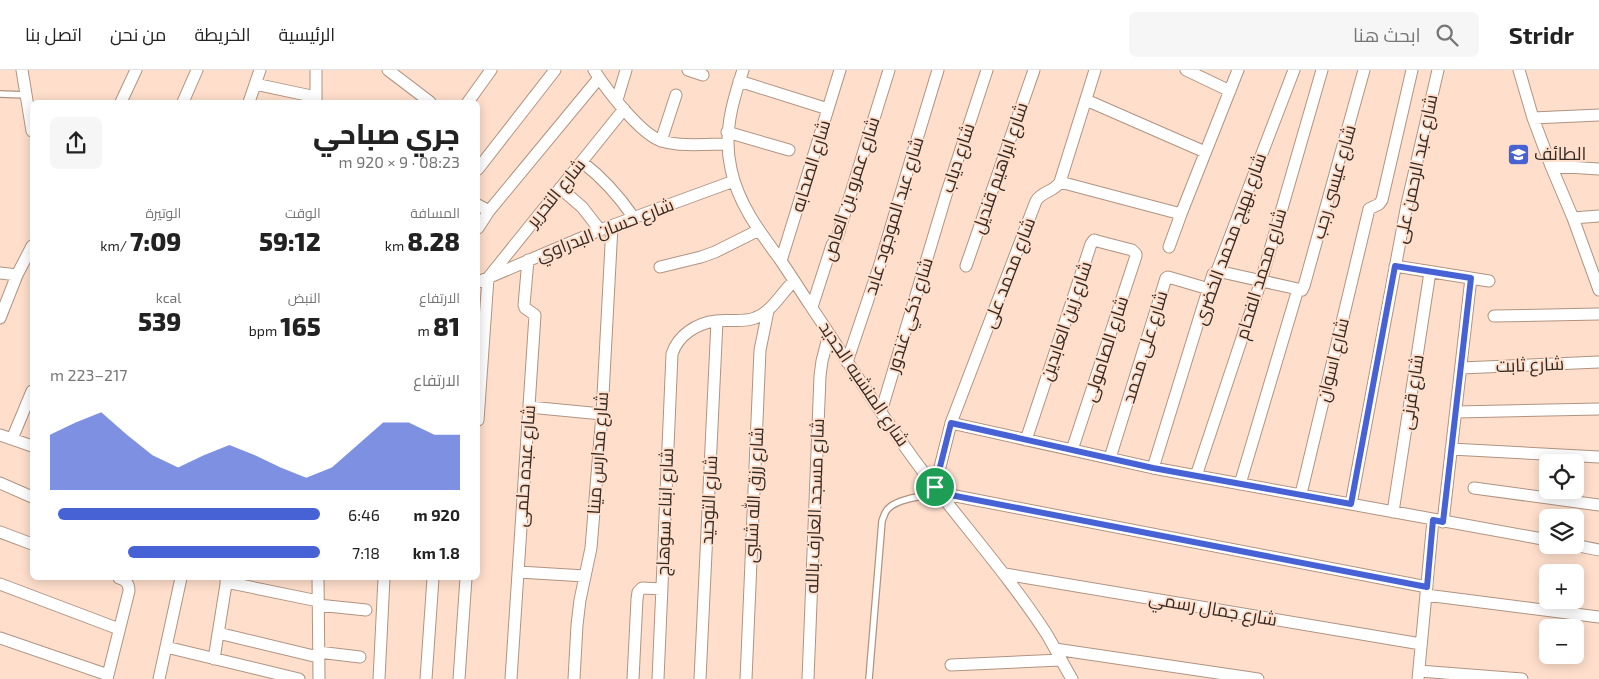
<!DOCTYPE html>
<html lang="ar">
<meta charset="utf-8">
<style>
:root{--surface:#fff;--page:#f6f6f6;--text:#222;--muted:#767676;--line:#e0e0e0;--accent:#4762d5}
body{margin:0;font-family:"Exo 2",Cairo,sans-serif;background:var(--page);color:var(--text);direction:rtl;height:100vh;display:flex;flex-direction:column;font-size:19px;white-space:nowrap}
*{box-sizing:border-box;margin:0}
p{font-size:16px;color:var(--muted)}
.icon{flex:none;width:28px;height:28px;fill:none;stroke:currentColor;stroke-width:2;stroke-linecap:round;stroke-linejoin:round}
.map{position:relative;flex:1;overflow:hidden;direction:ltr}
.panel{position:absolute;left:30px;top:30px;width:450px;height:480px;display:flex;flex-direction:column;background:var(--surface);border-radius:8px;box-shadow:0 2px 12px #0003;direction:rtl}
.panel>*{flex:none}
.buttons{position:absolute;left:1539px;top:384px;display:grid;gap:10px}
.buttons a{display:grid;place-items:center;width:45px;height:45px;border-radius:8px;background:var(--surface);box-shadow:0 2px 12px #0003;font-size:25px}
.pin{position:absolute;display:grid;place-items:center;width:42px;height:42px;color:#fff;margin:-21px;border:2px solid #fff;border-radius:50%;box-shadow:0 1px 5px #0007}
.round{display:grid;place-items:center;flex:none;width:52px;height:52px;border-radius:8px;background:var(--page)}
.head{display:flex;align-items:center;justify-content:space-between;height:85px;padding:0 20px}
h1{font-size:28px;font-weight:800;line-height:38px}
.figures{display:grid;grid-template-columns:repeat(3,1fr);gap:8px;height:85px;padding:5px 20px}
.figures div{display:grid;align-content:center}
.figures b{font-size:25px;font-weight:800}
.figures small{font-size:14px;font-weight:400}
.figures p{font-size:14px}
.chart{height:140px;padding:10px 20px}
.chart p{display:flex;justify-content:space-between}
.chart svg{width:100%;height:90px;margin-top:5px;fill:var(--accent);opacity:.7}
ul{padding:0 20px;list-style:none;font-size:16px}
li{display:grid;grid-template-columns:80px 60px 1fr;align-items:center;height:38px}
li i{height:12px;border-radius:6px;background:var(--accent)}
header{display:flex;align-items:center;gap:30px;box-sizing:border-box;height:70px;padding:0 25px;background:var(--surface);border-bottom:1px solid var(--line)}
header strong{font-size:24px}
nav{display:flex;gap:28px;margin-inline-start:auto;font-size:18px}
.search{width:350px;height:45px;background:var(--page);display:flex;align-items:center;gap:12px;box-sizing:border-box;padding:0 18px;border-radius:8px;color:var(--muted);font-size:19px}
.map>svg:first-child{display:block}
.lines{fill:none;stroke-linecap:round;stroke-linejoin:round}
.lane-casing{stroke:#b09381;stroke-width:8}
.street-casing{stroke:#b09381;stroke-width:13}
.lane{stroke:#fff;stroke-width:5.5}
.street{stroke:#fff;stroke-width:11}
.route-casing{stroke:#fff;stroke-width:10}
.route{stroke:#4762d5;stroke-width:6}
.labels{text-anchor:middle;stroke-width:4;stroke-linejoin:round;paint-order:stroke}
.poi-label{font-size:18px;fill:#362b23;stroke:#ffdfcc;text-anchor:start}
.street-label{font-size:18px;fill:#362b23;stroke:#ffdfcc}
</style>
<header>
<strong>Stridr</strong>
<div class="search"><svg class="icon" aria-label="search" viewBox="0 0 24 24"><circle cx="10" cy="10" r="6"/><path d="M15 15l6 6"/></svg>ابحث هنا</div>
<nav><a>الرئيسية</a><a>الخريطة</a><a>من نحن</a><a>اتصل بنا</a></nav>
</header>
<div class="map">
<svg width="1599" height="609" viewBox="0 0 1599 609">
<rect width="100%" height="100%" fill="#ffdfcc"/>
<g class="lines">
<defs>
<path id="lane" d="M0,24L27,25
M869,609L882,451C884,446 885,440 890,437C900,428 926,426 940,423"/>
<path id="street" d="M22,0L32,61
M316,0V32
M388,0L430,32
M594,0C606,19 641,65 662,71C681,77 708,74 728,74
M688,0L703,5
M743,0C732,33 723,64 731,99C738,133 759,161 779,188C790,204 800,220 810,235C851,296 889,358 934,416C972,465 1012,511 1046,563C1055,578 1063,594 1072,609
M1186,0L1230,21
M1519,0L1533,48L1551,96L1573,148L1599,220
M739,11L828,39
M255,14L316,27
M617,30L626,0
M1086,30L1205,82
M121,32L136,0
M183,32L197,0
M249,32L260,0
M468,32L491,0
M1533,48L1599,45
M727,62L789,80
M661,71L676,25
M582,92C603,108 619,126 634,148
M1551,96L1599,99
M478,99L555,0
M1060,112L1181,144
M560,118L582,137L600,160
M478,135L489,141
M1573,148L1599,146
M478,158L489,141L599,8
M1169,177L1181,144L1238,0
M781,191L840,0
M966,196L1034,0
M1395,196L1489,211
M660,197L701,187L715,182L759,160
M1217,201L1298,219
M0,203L17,205
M478,212L600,160L734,111
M1298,219L1302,220L1304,216L1364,0
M812,237L832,175L837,168L889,0
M1494,246L1599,244
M0,248L17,205L32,176
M847,292L880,194L914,79L938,0
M1461,298L1599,292
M529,337L602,344
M881,342L946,125L987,0
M1456,342L1599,339
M478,350L488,208L624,39
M951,353L1153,398L1548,470
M0,365L32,376
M12,369L32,321
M1026,370L1091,174L1094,170L1097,171L1132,180L1136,184V186L1072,380
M1451,379L1599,387
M1110,388L1166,208L1168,207L1209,219
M1153,398L1213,204L1217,201L1294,0
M1196,406L1261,211L1322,0
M0,413L32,427
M1240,414L1298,219
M935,417L951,353L1036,131C1042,121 1054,122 1060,112L1095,0
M1474,418L1599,435
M940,423L1427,517
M1301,424L1369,139L1379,134L1382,130L1412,0
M1351,434L1407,134L1438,0
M1393,442L1430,202
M1443,452L1471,208
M0,462L32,474
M1574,475L1599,480
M519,502L585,506
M1005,504L1421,574
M318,508L319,609
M226,512L318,531
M0,514L119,559
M1426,525L1599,547
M318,535L366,540
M218,563L318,587
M0,568L108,605
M166,577L299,609
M1055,579L1258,609
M318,582L360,587
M214,589L227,508
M951,595L1061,590
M1419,601L1522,609
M107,609L129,521C129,513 126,510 119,508
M159,609L181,508
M379,609L384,508
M426,609L433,508
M459,609L466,508
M511,609L535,245L525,238L524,235L528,190
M574,609L577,555L580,530L591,478L602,344L612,156
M633,609L637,529L638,522L642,518L662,519
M658,609L672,284C678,265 697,253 716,251C729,249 742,253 755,248C772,242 781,223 794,211
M700,609L717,251
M746,609L760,280L768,241
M808,609L820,306L822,291L829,264
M1418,609L1433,450"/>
</defs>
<use href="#lane" class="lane-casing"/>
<use href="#street" class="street-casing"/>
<use href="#lane" class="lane"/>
<use href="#street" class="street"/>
</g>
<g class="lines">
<defs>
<path id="route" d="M1395,196L1471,208L1443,452L1433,450L1427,517L940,423L935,417L951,353L1153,398L1351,434Z"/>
</defs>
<use href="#route" class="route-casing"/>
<use href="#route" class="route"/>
</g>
<defs>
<symbol id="school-square" viewBox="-11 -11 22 22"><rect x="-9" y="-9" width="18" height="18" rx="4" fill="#4762d5" stroke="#ffdfcc"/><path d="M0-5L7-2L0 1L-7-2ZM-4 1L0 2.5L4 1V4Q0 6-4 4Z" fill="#fff"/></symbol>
</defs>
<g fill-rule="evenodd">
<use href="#school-square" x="1506" y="72" width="25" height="25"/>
</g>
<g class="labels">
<g class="poi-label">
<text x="1534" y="90">الطائف</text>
</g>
<g class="street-label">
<text transform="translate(958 88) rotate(-72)" y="6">شارع دياب</text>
<text transform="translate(811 96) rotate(-73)" y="6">شارع الصحابه</text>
<text transform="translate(1000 98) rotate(-71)" y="6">شارع ابراهيم قنديل</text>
<text transform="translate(1416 99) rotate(-78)" y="6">شارع عبد الرحمن على</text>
<text transform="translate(1334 112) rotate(-74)" y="6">شارع عيسى رجب</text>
<text transform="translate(851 119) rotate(-72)" y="6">شارع عمرو بن العاص</text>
<text transform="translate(556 123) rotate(-51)" y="6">شارع التحرير</text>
<text transform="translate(894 146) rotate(-73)" y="6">شارع عبد الموجود عابد</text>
<text transform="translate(605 160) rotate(-21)" y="6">شارع حسان البدراوي</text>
<text transform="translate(1230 169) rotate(-70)" y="6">شارع بهيج محمد الخضرى</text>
<text transform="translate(1009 203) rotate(-69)" y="6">شارع محمد على</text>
<text transform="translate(1261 204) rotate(-73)" y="6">شارع محمد الفحام</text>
<text transform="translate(910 245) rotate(-73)" y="6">شارع ذكي غندور</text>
<text transform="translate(1066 251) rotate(-71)" y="6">شارع زين العابدين</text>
<text transform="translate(1145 277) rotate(-73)" y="6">شارع على محمد</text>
<text transform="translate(1106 279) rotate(-72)" y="6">شارع الصامولى</text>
<text transform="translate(1333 290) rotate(-76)" y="6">شارع اسوان</text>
<text transform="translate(1530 295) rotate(-2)" y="6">شارع ثابت</text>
<text transform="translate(864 314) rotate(56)" y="6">شارع المنشيه الجديد</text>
<text transform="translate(1412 322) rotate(-81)" y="6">شارع قرنى</text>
<text transform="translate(598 383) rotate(-86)" y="6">شارع مدارس مينا</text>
<text transform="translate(525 396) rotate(-86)" y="6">شارع عبده حلمى</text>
<text transform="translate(754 425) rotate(-87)" y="6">شارع رزق الله شلبى</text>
<text transform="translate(709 430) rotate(-87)" y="6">شارع التوحيد</text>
<text transform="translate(815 436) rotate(-88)" y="6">شارع مسجد العارف بالله</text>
<text transform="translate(665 442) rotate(-88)" y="6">شارع ابناء سوهاج</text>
<text transform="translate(1213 539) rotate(10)" y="6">شارع جمال رسمي</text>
</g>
</g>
</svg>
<div class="buttons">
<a><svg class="icon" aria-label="locate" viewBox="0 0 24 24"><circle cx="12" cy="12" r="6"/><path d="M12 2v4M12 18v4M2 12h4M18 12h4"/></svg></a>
<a><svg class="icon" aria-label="layers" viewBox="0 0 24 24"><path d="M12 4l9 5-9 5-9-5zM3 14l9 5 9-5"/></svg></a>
<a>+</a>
<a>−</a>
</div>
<div class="pin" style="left:935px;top:417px;background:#1e9e55"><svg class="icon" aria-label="arrive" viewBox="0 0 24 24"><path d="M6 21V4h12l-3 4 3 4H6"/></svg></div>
<section class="panel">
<div class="head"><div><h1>جري صباحي</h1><p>08:23 · 9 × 920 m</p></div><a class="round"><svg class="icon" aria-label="share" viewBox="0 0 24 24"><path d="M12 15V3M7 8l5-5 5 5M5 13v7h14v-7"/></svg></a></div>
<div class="figures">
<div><p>المسافة</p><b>8.28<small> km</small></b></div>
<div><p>الوقت</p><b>59:12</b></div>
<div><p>الوتيرة</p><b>7:09<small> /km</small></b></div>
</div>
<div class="figures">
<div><p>الارتفاع</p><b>81<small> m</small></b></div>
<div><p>النبض</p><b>165<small> bpm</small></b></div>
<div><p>kcal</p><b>539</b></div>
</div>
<div class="chart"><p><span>الارتفاع</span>217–223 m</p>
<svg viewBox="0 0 160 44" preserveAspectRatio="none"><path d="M0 44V17L10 11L20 6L30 17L40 27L50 33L60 27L70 22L80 27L90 33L100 38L110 33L120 22L130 11L140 11L150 17L160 17V44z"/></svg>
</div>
<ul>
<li><b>920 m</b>6:46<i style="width:97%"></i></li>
<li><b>1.8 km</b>7:18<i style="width:71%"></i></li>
</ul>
</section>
</div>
